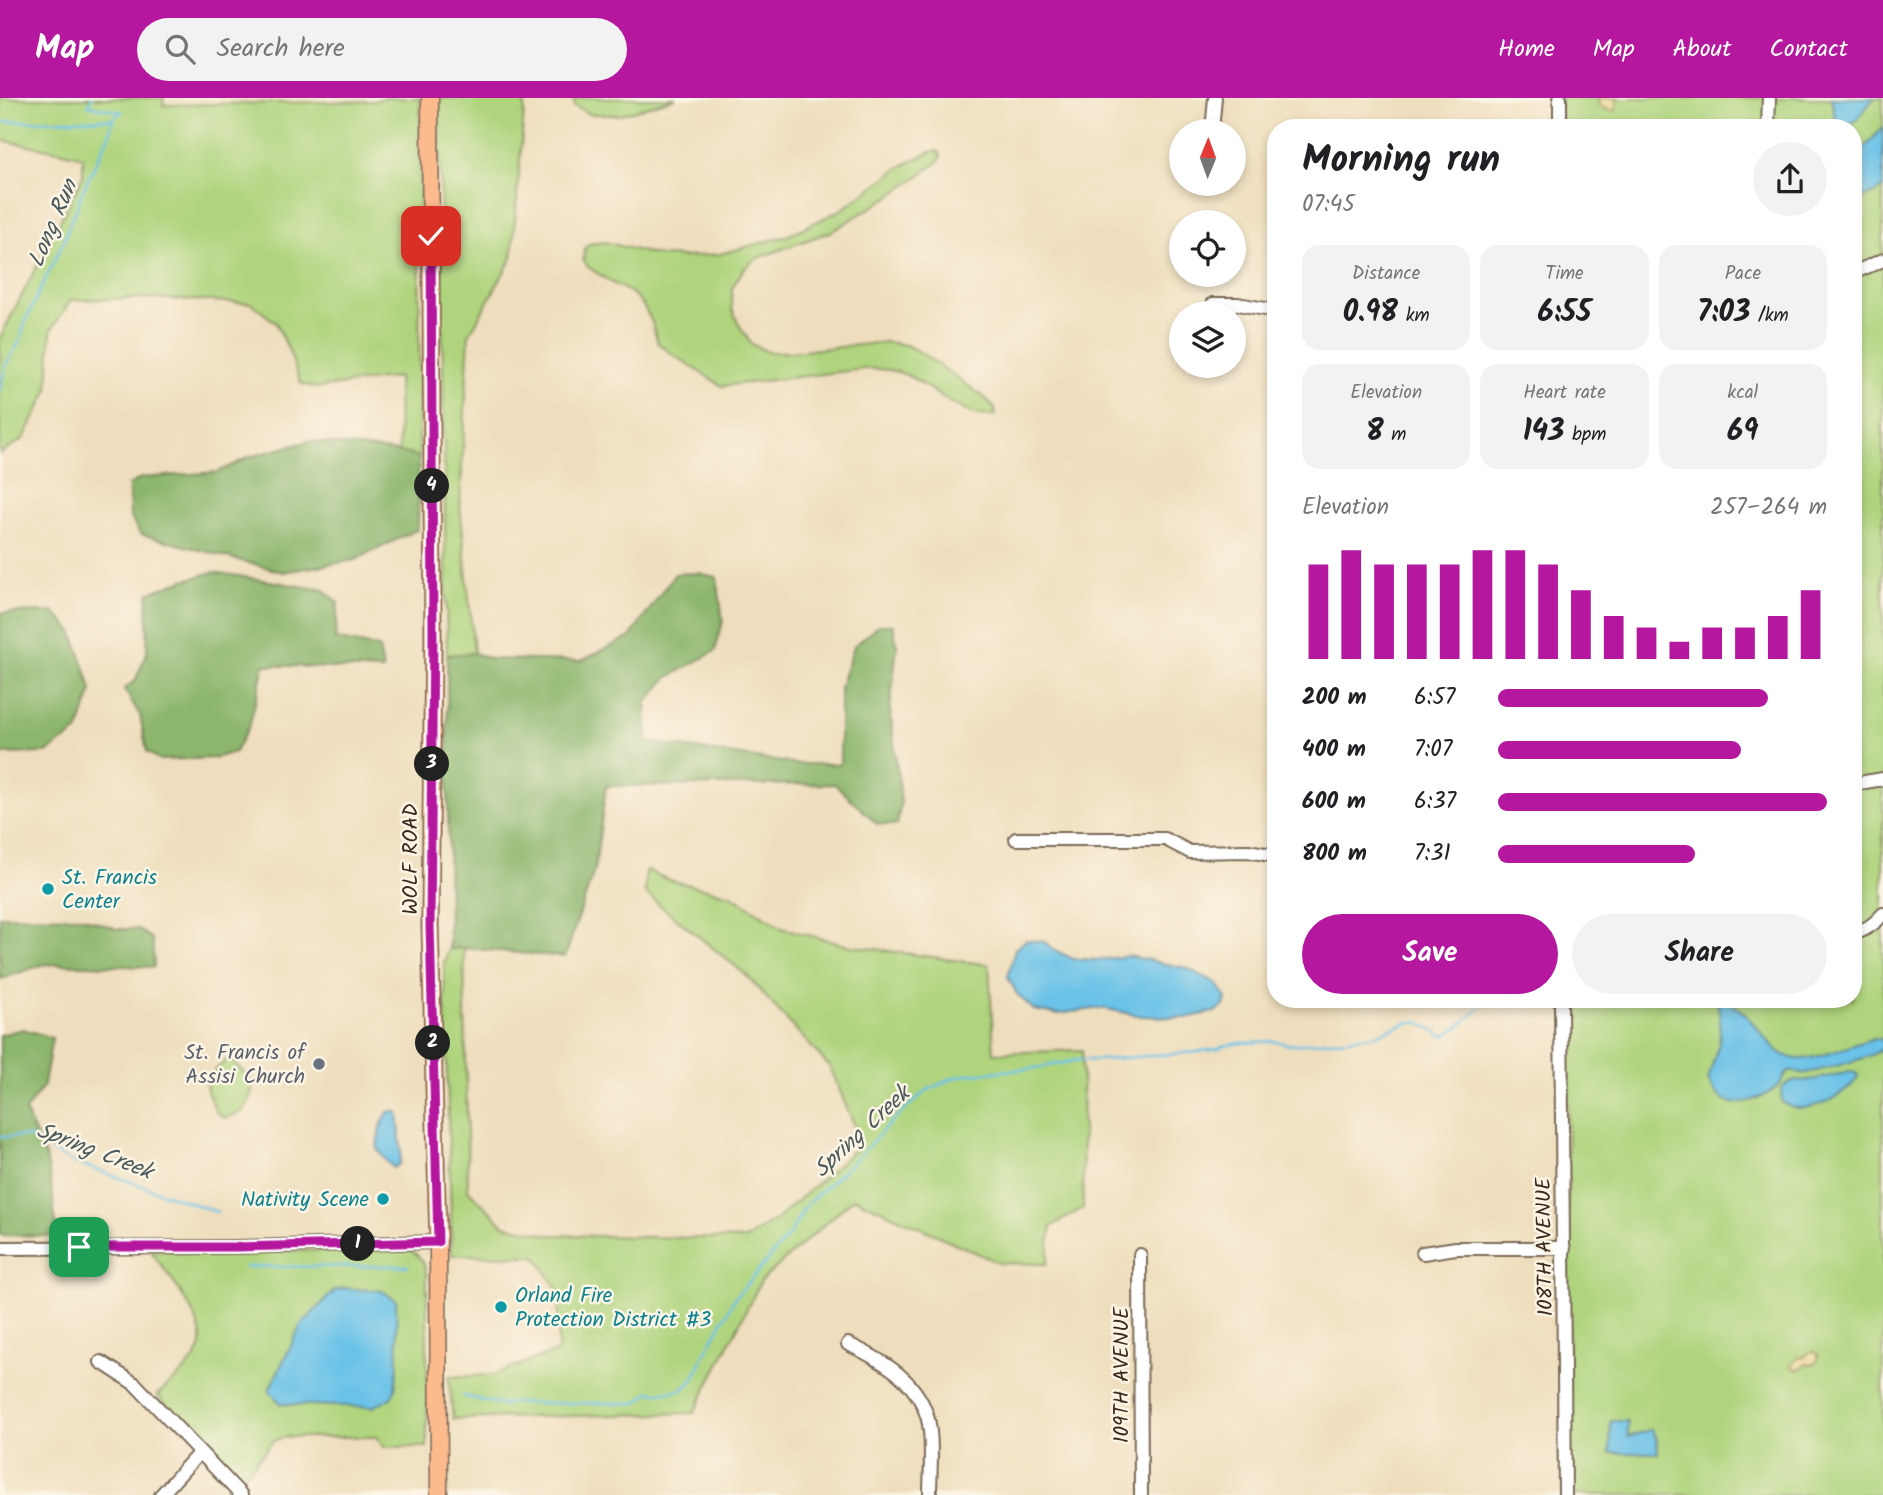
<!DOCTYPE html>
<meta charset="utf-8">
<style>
:root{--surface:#fff;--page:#f2f2f2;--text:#202124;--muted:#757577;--accent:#b5179e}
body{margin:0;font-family:Kalam,sans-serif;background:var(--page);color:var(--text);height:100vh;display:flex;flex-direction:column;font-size:26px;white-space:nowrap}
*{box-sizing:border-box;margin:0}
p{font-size:23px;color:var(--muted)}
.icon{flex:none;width:38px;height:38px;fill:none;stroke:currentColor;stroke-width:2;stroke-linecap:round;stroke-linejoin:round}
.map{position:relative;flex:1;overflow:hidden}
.drawer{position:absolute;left:1267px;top:21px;width:595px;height:889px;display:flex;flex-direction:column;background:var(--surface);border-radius:28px;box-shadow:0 4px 10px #0003}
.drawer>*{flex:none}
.needle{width:46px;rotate:1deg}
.fabs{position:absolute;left:1169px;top:21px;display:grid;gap:14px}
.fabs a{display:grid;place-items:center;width:77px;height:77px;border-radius:50%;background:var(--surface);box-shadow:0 4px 10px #0003;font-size:35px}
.pin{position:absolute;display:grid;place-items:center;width:60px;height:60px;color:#fff;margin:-30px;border-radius:14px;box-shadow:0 4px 10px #0006}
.km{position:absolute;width:35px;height:35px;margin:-18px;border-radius:50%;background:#222;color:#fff;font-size:19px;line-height:35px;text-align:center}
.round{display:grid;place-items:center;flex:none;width:74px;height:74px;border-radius:37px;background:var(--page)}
.summary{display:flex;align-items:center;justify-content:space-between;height:119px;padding:0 35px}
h1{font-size:38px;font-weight:700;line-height:52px}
.figures{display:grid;grid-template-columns:repeat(3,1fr);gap:10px;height:119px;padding:7px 35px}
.figures div{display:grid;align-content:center;border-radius:18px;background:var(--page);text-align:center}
.figures b{font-size:30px;font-weight:700}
.figures small{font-size:19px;font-weight:400}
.figures p{font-size:19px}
.chart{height:196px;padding:14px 35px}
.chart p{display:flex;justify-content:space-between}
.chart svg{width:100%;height:126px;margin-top:7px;stroke:var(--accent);stroke-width:6}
.cta{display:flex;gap:14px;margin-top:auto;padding:14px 35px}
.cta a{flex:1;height:80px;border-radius:42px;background:var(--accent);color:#fff;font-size:28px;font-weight:700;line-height:80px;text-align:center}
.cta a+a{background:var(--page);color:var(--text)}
ul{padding:0 35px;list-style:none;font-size:23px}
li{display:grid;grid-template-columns:112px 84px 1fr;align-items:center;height:52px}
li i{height:18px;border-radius:9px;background:var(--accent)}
header{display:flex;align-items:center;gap:42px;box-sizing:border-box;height:98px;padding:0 35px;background:var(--accent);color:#fff}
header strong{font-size:33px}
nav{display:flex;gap:38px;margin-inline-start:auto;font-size:24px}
.search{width:490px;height:63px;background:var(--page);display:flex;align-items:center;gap:18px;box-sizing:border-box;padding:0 24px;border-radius:38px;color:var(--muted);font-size:26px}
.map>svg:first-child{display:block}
.green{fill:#afd47d;stroke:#757f4e;stroke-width:2}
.forest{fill:#8bb66c;stroke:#637045;stroke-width:2}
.sand{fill:#eeda9e;stroke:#94825e;stroke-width:2}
.water{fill:#6ac2e8;stroke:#527683;stroke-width:2}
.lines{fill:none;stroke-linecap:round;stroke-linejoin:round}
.stream{stroke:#6ac2e8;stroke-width:2.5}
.minor-casing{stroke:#7a6956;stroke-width:16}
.major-casing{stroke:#7a6956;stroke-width:19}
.minor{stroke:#fff;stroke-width:12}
.major{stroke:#fcba8d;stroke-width:16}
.route-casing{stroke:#fff;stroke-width:14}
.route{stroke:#b5179e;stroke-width:9}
.culture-dot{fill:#0f9aa8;stroke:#fcf5e5;stroke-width:2.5}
.worship-dot{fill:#6b7280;stroke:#fcf5e5;stroke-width:2.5}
.labels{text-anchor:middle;stroke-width:5;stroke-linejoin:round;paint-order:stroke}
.street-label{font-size:21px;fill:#3b2a1e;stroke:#fcf5e5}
.culture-label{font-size:21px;fill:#0d838f;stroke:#fcf5e5;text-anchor:start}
.worship-label{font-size:21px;fill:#5b616d;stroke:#fcf5e5;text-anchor:end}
.water-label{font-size:23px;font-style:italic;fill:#49585b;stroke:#fcf5e5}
</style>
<header>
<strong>Map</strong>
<div class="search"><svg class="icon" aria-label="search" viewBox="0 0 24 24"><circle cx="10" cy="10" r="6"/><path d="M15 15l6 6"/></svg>Search here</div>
<nav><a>Home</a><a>Map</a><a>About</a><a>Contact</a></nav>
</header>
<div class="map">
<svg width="1883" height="1397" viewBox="0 0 1883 1397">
<rect width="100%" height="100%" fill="#fcf5e5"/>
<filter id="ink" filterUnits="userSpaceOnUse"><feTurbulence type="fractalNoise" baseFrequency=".0143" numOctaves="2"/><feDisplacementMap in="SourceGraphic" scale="14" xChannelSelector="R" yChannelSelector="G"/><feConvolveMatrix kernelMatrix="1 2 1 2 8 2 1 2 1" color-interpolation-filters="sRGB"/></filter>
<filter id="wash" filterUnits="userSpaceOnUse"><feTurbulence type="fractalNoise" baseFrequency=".00686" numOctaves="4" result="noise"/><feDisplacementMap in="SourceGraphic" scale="28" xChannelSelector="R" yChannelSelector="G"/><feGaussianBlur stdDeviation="1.57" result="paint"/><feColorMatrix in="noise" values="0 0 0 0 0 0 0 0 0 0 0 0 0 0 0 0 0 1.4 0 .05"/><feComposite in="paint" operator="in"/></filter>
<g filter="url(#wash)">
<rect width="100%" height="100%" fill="#efdebd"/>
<path class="green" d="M0,0H164L163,7L374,3L382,0H420L419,359L399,354L398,279L317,290L301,286L289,253L276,225L251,205L151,200L71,202L51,232L48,293L24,340L0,356V240L83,78V59L59,53L0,42Z
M439,0H525L512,160L469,237L460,406L474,555L447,557Z
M574,0H676L619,17L589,16L574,8Z
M1560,0H1883V1397H1569L1567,901H1853V30H1560Z
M936,53L940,54L941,59L938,64L892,97L832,133L755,161L743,172L732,190V210L738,225L751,246L768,254H792L886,244L906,247L923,256L984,299L994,309L996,316C970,326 930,288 907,277C892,271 880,270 864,271L722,288L672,256L658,245L652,224L643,207L632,195L612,185L588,169L583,162L585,150L589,146L605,144L660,158L685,159L720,156L787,138L841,112L902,68L930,54Z
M646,772L669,782L731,797L782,830L846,847L989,867L994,955L1082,952L1083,1110L1051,1129L1047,1166L999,1165L854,1100L761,1183L694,1315L453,1321L449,1279L493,1277L558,1253L559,1194L536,1158L452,1157L444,865L449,851L464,850L468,1092L504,1127L549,1137L746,1141L778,1120L857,1050V1034L830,969L745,876L645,795Z
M227,961H231C250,982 261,984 243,1013L225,1020L217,1015L207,993L206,981Z
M409,1152C422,1157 425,1167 427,1179V1349H384L376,1339H284L273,1343L238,1385L157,1297C172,1283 190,1271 199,1253C212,1228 165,1173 151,1153Z"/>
<path class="forest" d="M310,343L399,354L419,359L418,431L355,462L283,474L140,436L130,418L129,387L141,380L218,374L249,359Z
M214,474L324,492L338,505L335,541L379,550L383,572L264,567L250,626L235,654L214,660L160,662L147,654L140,617L124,591L135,583L147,555L148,495L181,483Z
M698,475L717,479L723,523L715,553L667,580L646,605L647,644L797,666H840V589L854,548L879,527H893L897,547L890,611L901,704L897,727L877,726L835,686L606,688L595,770L565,859L464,850L449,851L447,557L474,555L491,561L581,563L630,539L675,476Z
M54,514L72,533L92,592L78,633L46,655L0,656V515Z
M0,818L82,819L117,831H137L152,841L154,869L45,866L0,881Z
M23,931L52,940L44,987L25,1013L47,1062L53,1101L57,1138L0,1137V937Z"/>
<path class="sand" d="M1600,0H1617L1616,12C1611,14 1600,10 1598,5Z
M1813,1253L1818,1256V1263L1813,1266L1806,1265L1799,1272L1793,1270L1792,1267L1797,1260L1805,1259L1808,1255Z"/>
<path class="water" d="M1831,0H1874C1864,11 1853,34 1837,27Z
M1883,29V90L1853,105V63Z
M1026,842L1045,844L1052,851L1073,861L1098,862L1129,858L1186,870L1215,884L1226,900L1224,908L1214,914L1185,920L1142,918L1101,910L1057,916L1034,912L1017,896L1008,879L1015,851Z
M1719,902C1754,906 1765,961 1800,961C1819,961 1855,946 1874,940L1880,941L1883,944V950C1873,960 1822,972 1806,975C1800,976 1795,973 1790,974C1784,975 1783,982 1780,986C1768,998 1741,1010 1725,1003C1717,999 1712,989 1708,982L1719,945L1720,934V918L1717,905Z
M1850,974L1856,975L1858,978C1850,998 1800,1021 1782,1004L1781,992L1785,987L1791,984L1816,981Z
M393,1013L398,1014L401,1053L400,1065L394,1070L388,1065L377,1050L380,1030L388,1014Z
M344,1190L382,1193L396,1202L398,1266L395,1291L391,1300L373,1309L281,1306L269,1292L301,1227L334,1193Z
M1611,1323H1628V1339L1652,1331L1657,1341L1658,1355H1610Z"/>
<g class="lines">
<path class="stream" d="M0,24L112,21
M0,292L6,267L21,241L24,227L37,198L64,143L72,119L77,111L80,99L110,35L113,20L122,14L88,7L92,0
M0,1039C9,1039 20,1038 29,1039C33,1040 62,1058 68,1062L217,1114
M245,1169L408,1168
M463,1298L503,1307L510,1305H634L638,1304L649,1294L659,1295L682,1292L693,1282L705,1255L735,1200L789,1137L807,1106L858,1059L895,1020L926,993L953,980L971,976L1036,970L1078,962H1099L1196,954L1218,951L1223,948L1240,945L1275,943L1291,947L1348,941L1376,937L1406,925L1418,924L1444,938L1449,936L1457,930L1486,904L1493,901"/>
</g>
</g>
<g filter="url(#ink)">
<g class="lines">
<defs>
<path id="minor" d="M1560,0V30
M1768,30L1769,0
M1214,33L1213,22L1215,0
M1853,175L1883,162
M1213,206H1238L1276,213
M1853,686L1883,681
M1016,741H1165L1190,754L1248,753L1276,758
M1853,836C1866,832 1875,826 1883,816
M1561,901L1565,1397
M0,1150L237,1149L438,1144
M1423,1155L1456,1150H1564
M1140,1157L1141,1397
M848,1246C884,1263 921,1284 929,1326C933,1348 930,1375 930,1397
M101,1264L135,1286L241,1397
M161,1397L199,1355"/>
<path id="major" d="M430,0L433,539L430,826L438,1144L439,1397"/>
</defs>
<use href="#minor" class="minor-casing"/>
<use href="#major" class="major-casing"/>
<use href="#minor" class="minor"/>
<use href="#major" class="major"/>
</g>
</g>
<g class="lines" filter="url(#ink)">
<defs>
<path id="route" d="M79,1149H237L438,1144L430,826L433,539L431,138"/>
</defs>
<use href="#route" class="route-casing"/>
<use href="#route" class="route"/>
</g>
<g class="culture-dot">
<circle cx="48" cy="791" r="7"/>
<circle cx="383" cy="1101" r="7"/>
<circle cx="501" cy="1209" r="7"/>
</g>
<circle class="worship-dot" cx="319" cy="966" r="7"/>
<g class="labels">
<g class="street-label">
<text transform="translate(410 761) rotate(-90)" y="7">WOLF ROAD</text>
<text transform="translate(1544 1149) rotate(-91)" y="7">108TH AVENUE</text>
<text transform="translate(1121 1277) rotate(-90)" y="7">109TH AVENUE</text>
</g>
<g class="culture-label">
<text x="62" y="786">St. Francis<tspan x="62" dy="24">Center</tspan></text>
<text x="369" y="1108" text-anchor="end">Nativity Scene</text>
<text x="515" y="1204">Orland Fire<tspan x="515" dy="24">Protection District #3</tspan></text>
</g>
<g class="worship-label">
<text x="305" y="961">St. Francis of<tspan x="305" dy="24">Assisi Church</tspan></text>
</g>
<g class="water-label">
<text transform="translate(52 125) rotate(-67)" y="8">Long Run</text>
<text transform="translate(861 1033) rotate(-43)" y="8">Spring Creek</text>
<text transform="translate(95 1052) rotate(21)" y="8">Spring Creek</text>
</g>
</g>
</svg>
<div class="fabs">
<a><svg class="needle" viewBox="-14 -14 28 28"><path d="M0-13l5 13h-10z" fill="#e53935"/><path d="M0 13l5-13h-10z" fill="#757577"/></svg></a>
<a><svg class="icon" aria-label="locate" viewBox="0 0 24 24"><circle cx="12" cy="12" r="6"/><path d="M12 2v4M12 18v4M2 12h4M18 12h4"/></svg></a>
<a><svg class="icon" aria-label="layers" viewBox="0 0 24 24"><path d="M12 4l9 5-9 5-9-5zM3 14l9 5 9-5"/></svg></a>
</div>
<div class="pin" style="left:79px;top:1149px;background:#1e9e55"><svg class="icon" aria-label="arrive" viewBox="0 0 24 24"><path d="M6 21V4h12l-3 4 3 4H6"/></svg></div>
<div class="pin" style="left:431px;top:138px;background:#d93025"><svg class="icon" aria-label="check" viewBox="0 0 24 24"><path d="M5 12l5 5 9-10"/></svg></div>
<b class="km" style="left:358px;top:1146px">1</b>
<b class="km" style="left:433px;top:945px">2</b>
<b class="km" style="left:432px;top:666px">3</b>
<b class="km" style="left:432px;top:388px">4</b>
<section class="drawer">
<div class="summary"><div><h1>Morning run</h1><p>07:45</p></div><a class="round"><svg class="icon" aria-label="share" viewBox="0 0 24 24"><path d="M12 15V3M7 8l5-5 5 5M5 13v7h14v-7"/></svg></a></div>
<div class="figures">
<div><p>Distance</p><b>0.98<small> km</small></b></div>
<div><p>Time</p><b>6:55</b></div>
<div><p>Pace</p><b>7:03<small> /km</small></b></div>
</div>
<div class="figures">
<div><p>Elevation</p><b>8<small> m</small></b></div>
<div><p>Heart rate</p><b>143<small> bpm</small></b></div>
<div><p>kcal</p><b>69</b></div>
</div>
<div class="chart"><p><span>Elevation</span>257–264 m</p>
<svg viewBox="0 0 160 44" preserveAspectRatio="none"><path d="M5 44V11M15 44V6M25 44V11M35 44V11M45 44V11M55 44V6M65 44V6M75 44V11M85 44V20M95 44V29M105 44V33M115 44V38M125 44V33M135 44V33M145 44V29M155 44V20"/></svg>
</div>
<ul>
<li><b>200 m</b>6:57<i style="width:82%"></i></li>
<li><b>400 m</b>7:07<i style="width:74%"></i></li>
<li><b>600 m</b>6:37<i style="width:100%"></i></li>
<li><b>800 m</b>7:31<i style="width:60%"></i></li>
</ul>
<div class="cta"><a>Save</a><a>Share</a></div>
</section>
</div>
